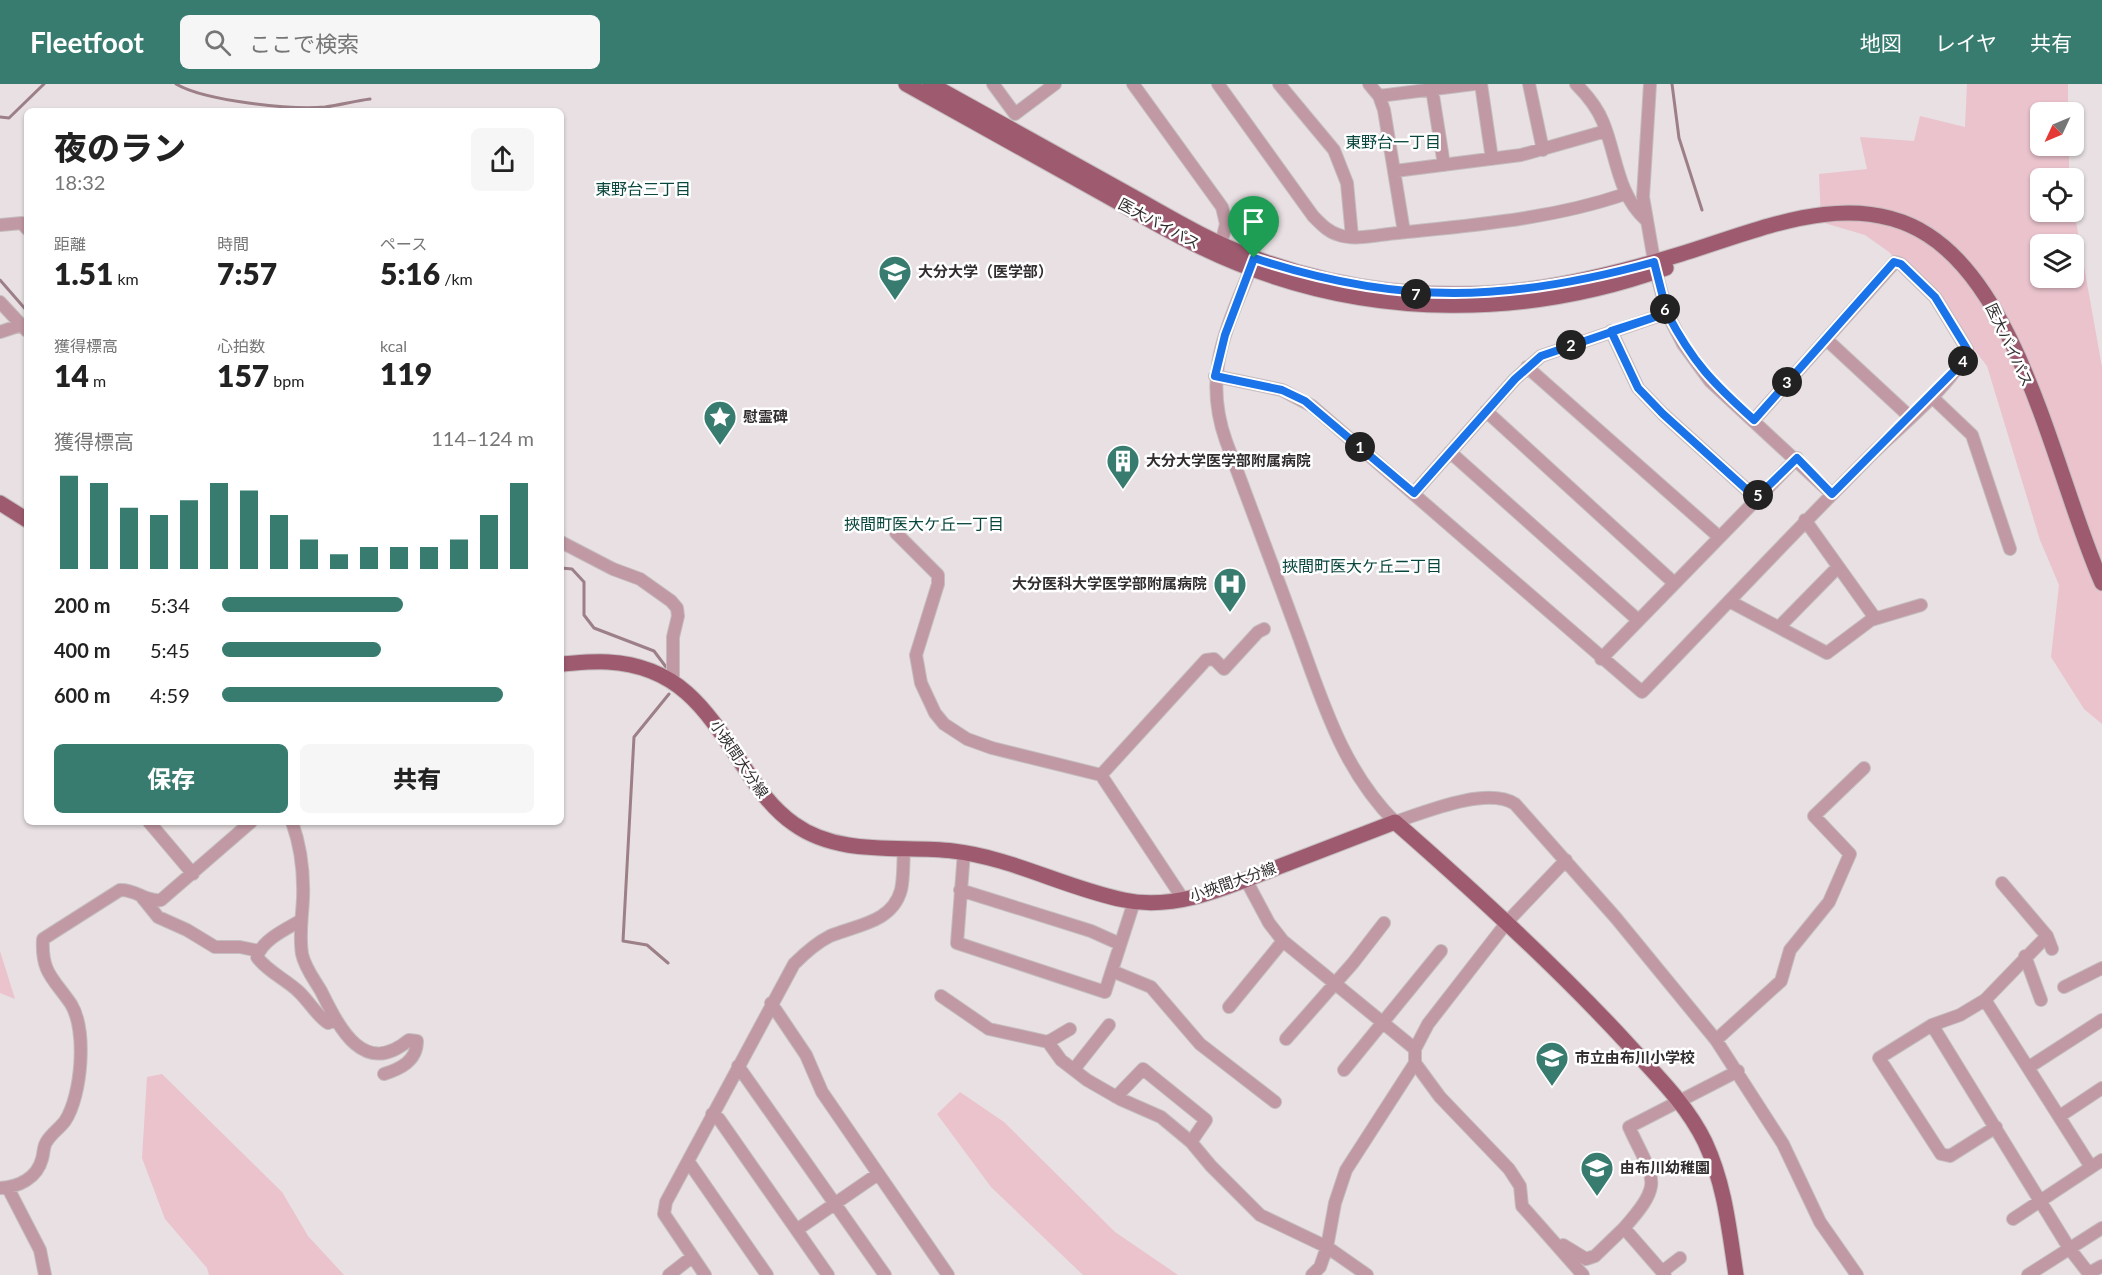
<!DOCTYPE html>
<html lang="ja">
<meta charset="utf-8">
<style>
:root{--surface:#fff;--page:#f6f6f6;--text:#222;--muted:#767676;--accent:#387c70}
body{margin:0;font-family:Lato,"Noto Sans JP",sans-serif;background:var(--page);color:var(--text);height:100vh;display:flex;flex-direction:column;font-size:22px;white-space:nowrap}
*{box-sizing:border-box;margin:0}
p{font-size:20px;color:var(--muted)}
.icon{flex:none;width:33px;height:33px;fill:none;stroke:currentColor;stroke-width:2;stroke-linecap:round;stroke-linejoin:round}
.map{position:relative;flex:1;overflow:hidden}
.sheet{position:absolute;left:24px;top:24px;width:540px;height:717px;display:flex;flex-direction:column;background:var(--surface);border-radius:9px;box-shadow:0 2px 4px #0004}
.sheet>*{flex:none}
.needle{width:39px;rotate:226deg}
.buttons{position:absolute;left:2030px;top:18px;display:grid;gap:12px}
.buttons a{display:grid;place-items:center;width:54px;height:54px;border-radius:9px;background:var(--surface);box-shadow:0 2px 4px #0004;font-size:30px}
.pin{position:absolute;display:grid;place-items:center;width:51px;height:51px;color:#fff;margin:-62px -26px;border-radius:50% 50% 50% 0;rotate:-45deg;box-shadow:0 0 6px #0007}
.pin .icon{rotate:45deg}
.km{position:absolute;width:30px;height:30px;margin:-15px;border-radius:50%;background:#222;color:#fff;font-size:16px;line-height:30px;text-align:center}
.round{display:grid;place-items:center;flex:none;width:63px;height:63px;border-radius:9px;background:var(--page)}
.headline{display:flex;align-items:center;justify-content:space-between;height:102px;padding:0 30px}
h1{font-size:33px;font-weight:800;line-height:45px}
.stats{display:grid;grid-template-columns:repeat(3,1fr);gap:9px;height:102px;padding:6px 30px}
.stats div{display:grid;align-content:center}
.stats b{font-size:30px;font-weight:800}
.stats small{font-size:16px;font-weight:400}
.stats p{font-size:16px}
.chart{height:168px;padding:12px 30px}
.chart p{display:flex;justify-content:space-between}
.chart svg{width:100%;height:108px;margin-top:6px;stroke:var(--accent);stroke-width:6}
.action{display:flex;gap:12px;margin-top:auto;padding:12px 30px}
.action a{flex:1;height:69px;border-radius:9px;background:var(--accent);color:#fff;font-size:24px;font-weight:800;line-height:69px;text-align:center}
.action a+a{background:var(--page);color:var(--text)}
ul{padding:0 30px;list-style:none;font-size:20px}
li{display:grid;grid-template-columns:96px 72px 1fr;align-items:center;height:45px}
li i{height:15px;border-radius:8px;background:var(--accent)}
header{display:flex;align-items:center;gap:36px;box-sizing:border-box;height:84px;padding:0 30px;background:var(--accent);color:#fff}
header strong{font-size:28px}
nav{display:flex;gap:33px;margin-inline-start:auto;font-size:21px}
.search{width:420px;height:54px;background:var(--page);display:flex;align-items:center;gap:15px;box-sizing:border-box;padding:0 21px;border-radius:9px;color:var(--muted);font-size:22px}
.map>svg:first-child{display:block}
.green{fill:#eac3cd;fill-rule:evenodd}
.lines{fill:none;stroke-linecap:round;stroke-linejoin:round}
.stream{stroke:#9c7f87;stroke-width:3}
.minor-casing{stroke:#c4bcbe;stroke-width:14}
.major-casing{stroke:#c4bcbe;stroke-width:17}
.minor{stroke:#c099a4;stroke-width:12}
.major{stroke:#9e5b70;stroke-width:15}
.route-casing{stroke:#fff;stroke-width:12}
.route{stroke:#1a73e8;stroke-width:8}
.labels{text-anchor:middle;stroke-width:5;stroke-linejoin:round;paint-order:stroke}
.street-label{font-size:15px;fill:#322e2f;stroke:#fff}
.poi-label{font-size:15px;font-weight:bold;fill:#322e2f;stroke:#fff;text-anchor:start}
.neighbourhood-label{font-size:16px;fill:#09463d;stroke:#fff}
</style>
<header>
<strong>Fleetfoot</strong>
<div class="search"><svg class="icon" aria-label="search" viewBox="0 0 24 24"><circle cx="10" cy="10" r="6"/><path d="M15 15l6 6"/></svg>ここで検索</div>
<nav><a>地図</a><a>レイヤ</a><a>共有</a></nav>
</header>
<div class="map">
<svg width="2102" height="1191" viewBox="0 0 2102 1191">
<rect width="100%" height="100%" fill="#e8e0e2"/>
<path class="green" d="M1967,0H2068V28H2040V62H2069V94H2040V128H2073V121L2102,283V640L2084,625L2051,573L2059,501L2040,456L1987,282L1973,264L1967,265L1952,237L1889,168L1865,151L1821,138L1819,90L1867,85L1860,53L1914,57L1920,32L1965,43ZM2040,160H2073V194H2040Z
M0,867L15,915L0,909Z
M162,990L282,1108L308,1152L344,1191H209L207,1184L165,1135L142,1074L147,993Z
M960,1008L1004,1038L1115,1148L1178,1191H1083L991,1103L937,1030Z"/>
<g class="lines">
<path class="stream" d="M176,0C205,17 291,26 325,23C340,21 355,17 370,15
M1672,0L1679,54L1702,126
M0,33L9,34L44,0
M0,196L27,227
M561,484L572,485L584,498V531L594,544L654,567L669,587
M668,879L647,861L623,857L634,653L669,610"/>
<defs>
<path id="minor" d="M993,0L1015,30L1055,0
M1133,0L1222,123L1226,140L1221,160
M1218,0L1313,132C1321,140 1328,148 1339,151C1356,157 1381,150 1398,149C1475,141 1552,135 1625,110
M1279,0L1334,66L1347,99L1352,153
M1369,0L1379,12L1384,26L1404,148
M1481,0L1492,75
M1529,0L1543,66
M1576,0C1587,11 1597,23 1603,38C1617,72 1617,110 1646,136
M1650,0L1643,113L1656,188L1667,229L1683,260L1710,297L1832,410
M1432,5L1444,81
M1379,12L1474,0
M1395,87L1521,71L1606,47
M0,141L22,139L27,145
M1254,176C1229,241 1201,286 1226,357C1249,419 1273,482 1296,545C1322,615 1341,684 1395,738C1425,728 1487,702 1515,720L1616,834L1716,956L1783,1060L1820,1138L1857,1191
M0,218L27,247
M1611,247L1638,304L1663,330L1756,414
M0,248L21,241
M1826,255L1909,332
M1527,283L1718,452
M1215,292L1282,306L1312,322L1642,608C1719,528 1795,447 1873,369C1898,344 1958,296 1967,265L1935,213L1901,180L1895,178L1754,336
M1931,312L1972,351L2010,465
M1486,327L1673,498
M1450,368L1638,536
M1414,409L1515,295L1541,272L1667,229
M1805,436L1875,534
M896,449L938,491V500L916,571L921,599L935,629L944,640L967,655L992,664L1101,691L1206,576L1214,575L1224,585L1258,548L1264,545
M561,458L613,485L640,495L671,517L677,524L678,532L673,553V599
M1729,517L1827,569L1871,536L1921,521
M1779,543L1838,483
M1601,575L1797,374
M1101,691L1183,815
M149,738L193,790
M292,738C301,763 304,789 303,815C302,834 299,851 302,870C305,884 314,895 321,907C339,943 363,994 409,956L417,957C417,977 400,985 384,990
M964,768L957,859L1105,908L1134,818
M1566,776L1508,837L1428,940L1415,965V979L1440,1013L1509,1085L1520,1102L1522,1122L1583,1191
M1246,796L1269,839L1283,857L1415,965
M2002,799L2047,852L2052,865
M960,806L1091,847L1120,860
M141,812L158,833L187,846L215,863H240L259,867
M300,837C286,845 262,856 257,873C268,888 284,894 298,907C309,917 316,931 328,939L335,936
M2025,872L2041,916
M1112,887L1151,903L1200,960L1275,1018
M2064,903L2102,884
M941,912L989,945L1048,958L1061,976L1087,996L1120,1015L1161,1033L1191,1058L1211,1082L1260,1131L1327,1163L1335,1119L1346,1086L1415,979
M1985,916L2091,1083
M771,919L806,971L822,1008L948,1191
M1229,923L1283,857
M1932,941L2069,1164L2090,1191
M1286,955L1353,879L1384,839
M1716,956L1781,897L1790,866L1829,818L1850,770L1814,732L1864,684
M1048,958L1070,945
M738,982L885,1191
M2029,983L2102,936
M1075,984L1109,941
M1344,986L1441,867
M1116,1013L1143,985L1206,1036L1191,1058
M712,1030L719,1035L828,1191
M2060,1032L2102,1004
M1996,1043L1950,1072L1941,1070L1879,974L1932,941L1960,931L1985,916L2047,852
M688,1077L666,1118L664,1130L705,1191
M0,1104C19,1103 37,1094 42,1075C44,1069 43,1062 47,1057C52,1049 60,1044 65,1037C82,1011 87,946 71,920C54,895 41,889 43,855L120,806C136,805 145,818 161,816L251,738
M8,1104L40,1166L45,1191
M2013,1135L2102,1076
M798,1145L878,1090
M1563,1161L1586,1175L1595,1172L1624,1144
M1663,1187L1680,1174
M2089,1189L2102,1182
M669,1191L692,1173
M767,1191L688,1077L794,880C805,869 816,859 830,852C856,841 892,839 901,806C904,793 903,778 904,764
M1312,1191L1320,1183L1327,1163L1367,1191
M1665,1191L1624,1144C1666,1097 1653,1096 1629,1043L1738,987
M2028,1191L2102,1144"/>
<path id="major" d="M906,0C971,36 1036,72 1100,108C1145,133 1189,160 1237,179C1375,235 1527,234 1666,184
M930,0C996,37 1062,73 1128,110C1168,132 1208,157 1252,173C1341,207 1438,218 1532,205C1583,198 1632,185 1681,170C1757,147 1852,102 1928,151C2023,212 2057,398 2102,499
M0,419L27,436
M561,580C576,579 593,577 608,578C678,582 705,624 740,677C756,701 770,723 794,740C840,773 901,761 953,767C1013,774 1065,804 1124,816C1179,828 1236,799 1286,780C1322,766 1359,752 1395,738C1475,808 1554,880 1626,958C1655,990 1686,1019 1705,1058C1725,1101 1729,1145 1736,1191"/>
</defs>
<use href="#minor" class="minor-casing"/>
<use href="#major" class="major-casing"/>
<use href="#minor" class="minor"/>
<use href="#major" class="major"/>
</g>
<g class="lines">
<defs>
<path id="route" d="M1254,174L1225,251L1215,292L1282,306L1305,317L1414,409L1515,295L1541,272L1667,229C1693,279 1713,299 1754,336L1894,178L1901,180L1935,213L1967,265L1963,278L1832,410L1797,374L1756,414L1663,330L1638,304L1611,247L1667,229L1654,178C1509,218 1399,222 1254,174"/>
</defs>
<use href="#route" class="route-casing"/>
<use href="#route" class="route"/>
</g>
<defs>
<symbol id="university-pin" viewBox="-11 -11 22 30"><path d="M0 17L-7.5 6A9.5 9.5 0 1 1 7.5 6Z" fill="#387c70" stroke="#fff"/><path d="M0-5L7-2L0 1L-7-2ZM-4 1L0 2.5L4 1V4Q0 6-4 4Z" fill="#fff"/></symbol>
<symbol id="sight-pin" viewBox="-11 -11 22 30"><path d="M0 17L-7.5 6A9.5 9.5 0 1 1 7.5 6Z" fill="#387c70" stroke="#fff"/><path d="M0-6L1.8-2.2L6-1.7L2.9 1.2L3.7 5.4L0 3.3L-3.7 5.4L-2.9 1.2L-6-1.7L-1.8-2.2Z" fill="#fff"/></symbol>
<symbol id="building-pin" viewBox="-11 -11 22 30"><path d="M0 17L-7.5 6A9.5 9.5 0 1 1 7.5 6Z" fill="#387c70" stroke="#fff"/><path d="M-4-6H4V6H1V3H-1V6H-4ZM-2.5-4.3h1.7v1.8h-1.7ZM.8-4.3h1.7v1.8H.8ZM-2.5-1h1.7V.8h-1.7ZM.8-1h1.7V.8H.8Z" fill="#fff"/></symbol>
<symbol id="hospital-pin" viewBox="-11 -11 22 30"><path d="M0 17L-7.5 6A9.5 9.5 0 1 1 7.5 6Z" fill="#387c70" stroke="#fff"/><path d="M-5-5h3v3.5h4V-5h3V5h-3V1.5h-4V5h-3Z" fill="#fff"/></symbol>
<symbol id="school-pin" viewBox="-11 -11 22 30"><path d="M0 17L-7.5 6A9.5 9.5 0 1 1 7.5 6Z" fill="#387c70" stroke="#fff"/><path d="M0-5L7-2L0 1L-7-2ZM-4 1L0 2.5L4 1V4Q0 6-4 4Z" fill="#fff"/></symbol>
</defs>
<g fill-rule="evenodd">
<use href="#university-pin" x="876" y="169" width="38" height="52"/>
<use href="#sight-pin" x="701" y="314" width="38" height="52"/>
<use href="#building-pin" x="1104" y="358" width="38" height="52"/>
<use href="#hospital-pin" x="1211" y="481" width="38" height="52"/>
<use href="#school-pin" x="1533" y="955" width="38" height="52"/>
<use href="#school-pin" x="1578" y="1065" width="38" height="52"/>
</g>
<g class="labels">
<g class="street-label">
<text transform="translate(1159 140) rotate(28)" y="5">医大バイパス</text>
<text transform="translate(2009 261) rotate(65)" y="5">医大バイパス</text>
<text transform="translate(739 675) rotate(56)" y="5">小挾間大分線</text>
<text transform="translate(1233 798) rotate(-19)" y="5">小挾間大分線</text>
</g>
<g class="poi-label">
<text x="918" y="193">大分大学（医学部）</text>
<text x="743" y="338">慰霊碑</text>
<text x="1146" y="382">大分大学医学部附属病院</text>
<text x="1207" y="505" text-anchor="end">大分医科大学医学部附属病院</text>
<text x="1575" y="979">市立由布川小学校</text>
<text x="1620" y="1089">由布川幼稚園</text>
</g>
<g class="neighbourhood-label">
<text x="1393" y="64">東野台一丁目</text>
<text x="643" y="111">東野台三丁目</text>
<text x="924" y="446">挾間町医大ケ丘一丁目</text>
<text x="1362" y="488">挾間町医大ケ丘二丁目</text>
</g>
</g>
</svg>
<div class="buttons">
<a><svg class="needle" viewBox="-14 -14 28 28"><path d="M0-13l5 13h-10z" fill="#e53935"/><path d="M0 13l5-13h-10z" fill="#767676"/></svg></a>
<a><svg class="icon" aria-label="locate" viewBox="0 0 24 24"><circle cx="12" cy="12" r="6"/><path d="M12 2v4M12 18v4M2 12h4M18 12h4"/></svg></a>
<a><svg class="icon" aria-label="layers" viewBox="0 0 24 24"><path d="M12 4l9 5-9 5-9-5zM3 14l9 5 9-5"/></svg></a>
</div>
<div class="pin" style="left:1254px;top:174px;background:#1e9e55"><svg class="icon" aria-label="arrive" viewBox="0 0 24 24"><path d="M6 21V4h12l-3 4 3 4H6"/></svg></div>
<b class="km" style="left:1360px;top:363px">1</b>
<b class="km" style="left:1571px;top:261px">2</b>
<b class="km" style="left:1787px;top:298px">3</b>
<b class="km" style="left:1963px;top:277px">4</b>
<b class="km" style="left:1758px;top:411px">5</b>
<b class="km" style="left:1665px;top:225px">6</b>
<b class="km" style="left:1416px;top:210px">7</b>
<section class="sheet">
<div class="headline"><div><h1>夜のラン</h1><p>18:32</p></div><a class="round"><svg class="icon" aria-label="share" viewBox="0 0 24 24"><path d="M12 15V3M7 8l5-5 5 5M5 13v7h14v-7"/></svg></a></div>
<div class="stats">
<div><p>距離</p><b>1.51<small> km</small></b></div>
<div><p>時間</p><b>7:57</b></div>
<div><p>ペース</p><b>5:16<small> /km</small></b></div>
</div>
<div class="stats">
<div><p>獲得標高</p><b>14<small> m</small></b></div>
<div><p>心拍数</p><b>157<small> bpm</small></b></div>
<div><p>kcal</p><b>119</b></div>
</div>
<div class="chart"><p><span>獲得標高</span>114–124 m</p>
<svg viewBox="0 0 160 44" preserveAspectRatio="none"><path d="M5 44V6M15 44V9M25 44V19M35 44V22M45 44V16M55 44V9M65 44V12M75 44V22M85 44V32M95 44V38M105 44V35M115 44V35M125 44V35M135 44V32M145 44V22M155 44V9"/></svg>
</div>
<ul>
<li><b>200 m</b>5:34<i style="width:58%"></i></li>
<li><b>400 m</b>5:45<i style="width:51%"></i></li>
<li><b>600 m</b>4:59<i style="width:90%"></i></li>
</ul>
<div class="action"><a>保存</a><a>共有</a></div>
</section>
</div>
